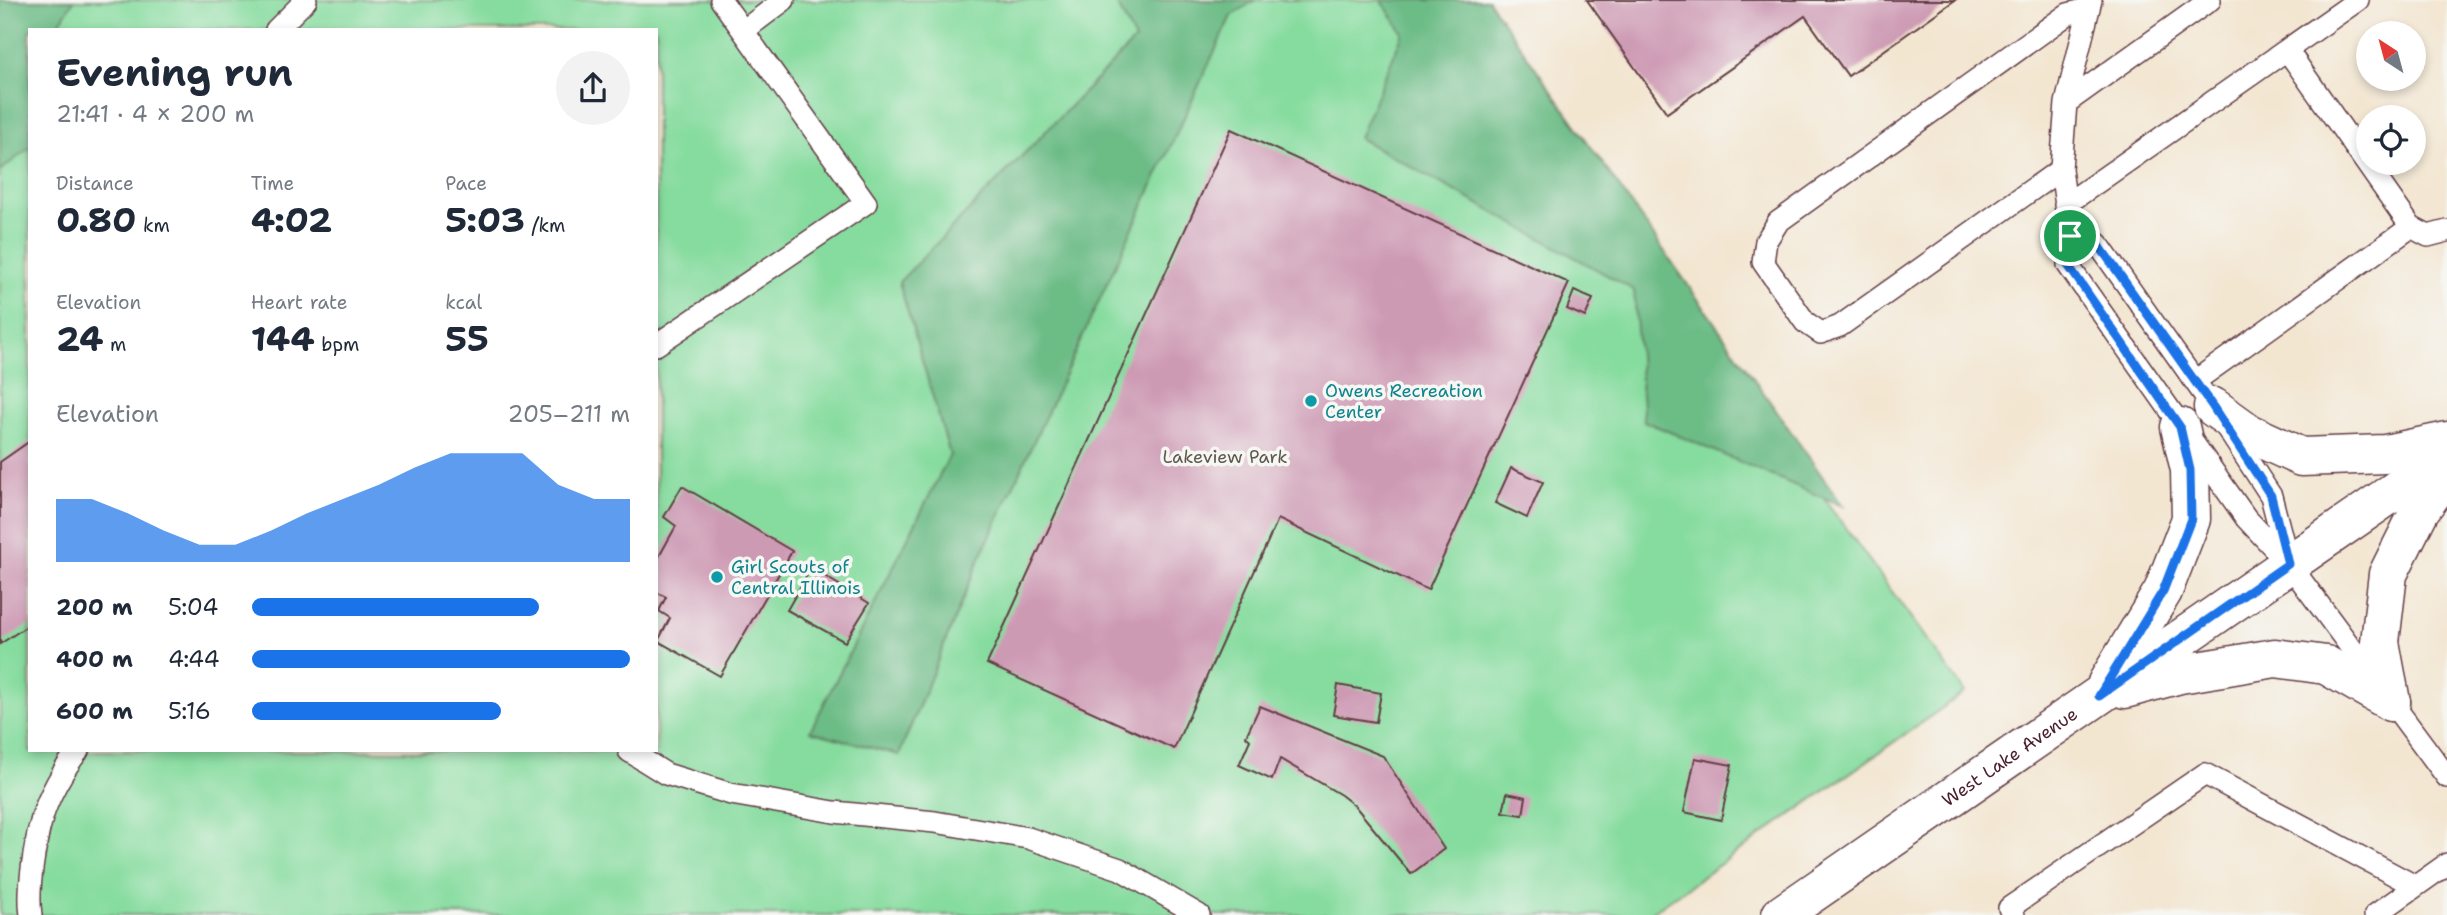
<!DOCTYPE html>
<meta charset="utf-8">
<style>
:root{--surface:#fff;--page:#f2f2f3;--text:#1f2937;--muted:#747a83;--accent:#1a73e8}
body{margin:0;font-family:"Shantell Sans",sans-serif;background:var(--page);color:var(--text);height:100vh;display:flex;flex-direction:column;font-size:26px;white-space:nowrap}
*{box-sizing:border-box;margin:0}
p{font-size:23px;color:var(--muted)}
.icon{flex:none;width:38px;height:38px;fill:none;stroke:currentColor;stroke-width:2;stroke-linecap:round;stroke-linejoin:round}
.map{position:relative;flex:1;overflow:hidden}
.panel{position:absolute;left:28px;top:28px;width:630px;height:724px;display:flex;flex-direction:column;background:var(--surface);border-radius:0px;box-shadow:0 4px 10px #0003}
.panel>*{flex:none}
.needle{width:46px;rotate:324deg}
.tools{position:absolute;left:2356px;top:21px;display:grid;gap:14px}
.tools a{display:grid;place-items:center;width:70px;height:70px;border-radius:50%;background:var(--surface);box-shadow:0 4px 10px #0003;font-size:35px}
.pin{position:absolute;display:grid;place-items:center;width:60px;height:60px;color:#fff;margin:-30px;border:4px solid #fff;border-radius:50%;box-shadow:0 2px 7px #0007}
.round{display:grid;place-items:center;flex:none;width:74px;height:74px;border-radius:37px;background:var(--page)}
.headline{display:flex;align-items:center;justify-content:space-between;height:119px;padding:0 28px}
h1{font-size:38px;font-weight:700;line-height:52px}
.figures{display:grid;grid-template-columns:repeat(3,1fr);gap:10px;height:119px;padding:7px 28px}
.figures div{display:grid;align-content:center}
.figures b{font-size:35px;font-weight:700}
.figures small{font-size:19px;font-weight:400}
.figures p{font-size:19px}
.chart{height:196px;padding:14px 28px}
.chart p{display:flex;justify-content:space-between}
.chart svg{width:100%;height:126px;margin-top:7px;fill:var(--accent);opacity:.7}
ul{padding:0 28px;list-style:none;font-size:23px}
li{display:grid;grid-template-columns:112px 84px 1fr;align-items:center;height:52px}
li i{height:18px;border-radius:9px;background:var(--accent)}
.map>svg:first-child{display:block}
.green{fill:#86dc9f;stroke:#687e65;stroke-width:2;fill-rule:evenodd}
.forest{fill:#6cbc86;stroke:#5b6e58;stroke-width:2}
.building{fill:#cd9ab4}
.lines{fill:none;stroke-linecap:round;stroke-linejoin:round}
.lane-casing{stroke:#633d44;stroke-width:24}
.secondary-casing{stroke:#633d44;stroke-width:41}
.lane{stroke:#fff;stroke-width:21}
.secondary{stroke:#fff;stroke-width:38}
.route-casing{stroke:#fff;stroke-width:14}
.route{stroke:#1a73e8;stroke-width:9}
.culture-dot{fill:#0f9aa8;stroke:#f6f6f2;stroke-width:2.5}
.labels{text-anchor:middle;stroke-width:7;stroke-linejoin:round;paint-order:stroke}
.culture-label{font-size:18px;fill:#0d838f;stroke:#f6f6f2;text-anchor:start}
.park-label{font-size:18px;fill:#5c584e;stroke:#f6f6f2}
.street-label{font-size:18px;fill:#4a1f2b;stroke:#f6f6f2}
</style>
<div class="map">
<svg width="2447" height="915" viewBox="0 0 2447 915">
<rect width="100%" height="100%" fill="#f6f6f2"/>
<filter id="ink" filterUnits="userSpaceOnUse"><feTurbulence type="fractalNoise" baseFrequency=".0143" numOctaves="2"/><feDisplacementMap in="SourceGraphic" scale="14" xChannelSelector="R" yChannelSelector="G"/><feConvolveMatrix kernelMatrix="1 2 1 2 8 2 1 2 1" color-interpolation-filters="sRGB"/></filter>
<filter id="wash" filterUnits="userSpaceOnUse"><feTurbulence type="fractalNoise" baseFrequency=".00686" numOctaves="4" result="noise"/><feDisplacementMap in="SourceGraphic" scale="28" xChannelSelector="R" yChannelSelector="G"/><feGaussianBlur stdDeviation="1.57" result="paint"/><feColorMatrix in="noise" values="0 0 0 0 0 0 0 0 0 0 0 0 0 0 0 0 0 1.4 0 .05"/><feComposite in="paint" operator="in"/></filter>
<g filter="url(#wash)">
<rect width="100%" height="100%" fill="#f3e6d1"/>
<path class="green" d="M0,0H1461L1965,692L1648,915H0ZM30,30H656V751H30Z"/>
<path class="forest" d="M0,0H74L55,30H30V147L0,171Z
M1115,0H1255L1231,16L978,562L899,755L810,731L950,455L899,282L1135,40Z
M1381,0H1488L1843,506L1644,421L1634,290L1359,138L1403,33Z"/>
<g id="blocks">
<path class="building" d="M1587,0H1955L1848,76L1805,16L1667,113Z
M1231,129L1569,283L1428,590L1278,519L1174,749L987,664Z
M1574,291L1593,299L1585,317L1567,309Z
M30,441V624L0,644V462Z
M1511,468L1543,482L1527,518L1495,503Z
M682,486L792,551L720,676L658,641L670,618L659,611L666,597L656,592V562L676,526L664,517Z
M811,568L869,603L845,642L787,610Z
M1338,685L1381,693L1376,722L1333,715Z
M1260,706L1383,756L1444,849L1411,874L1355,806L1341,795L1280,759L1272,780L1239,765L1250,740L1246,736Z
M1695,758L1732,765L1721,820L1684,812Z
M1507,793L1526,797L1523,815L1503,812Z"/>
</g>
</g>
<g filter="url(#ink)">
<use href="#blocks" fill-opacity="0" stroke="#633d44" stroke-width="2"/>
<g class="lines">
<defs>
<path id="lane" d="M2210,0L2066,103L2061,169L2070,235L2068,265L2246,518L2289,564L2447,777
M276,30L306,0
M743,31L784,0
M2287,50L2411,227L2428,236L2447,231
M2066,103L2091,0
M2061,169L1840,326L1821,333L1805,322L1763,262L1766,241L1778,222L2068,14L2088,9
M2065,205L2358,0
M2070,235L2098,244L2213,407L2271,496L2288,562
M656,345L866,203L721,0
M2195,381L2411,227
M629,751L666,774L731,794L834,812L935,822L1028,838L1120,869L1199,915
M31,915C27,889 35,843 42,818C48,797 64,768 78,751
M2014,915L2009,908L2205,774L2415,886
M2375,915L2447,864"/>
<g id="secondary">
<path d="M2213,407L2249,433L2301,457L2385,454L2447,441"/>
<path d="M2107,683L2163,591L2191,519L2190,470L2180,427"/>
<path d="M2125,689L2180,674L2275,658L2326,665L2391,702"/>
<path d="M2391,702L2380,642L2388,574L2420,510L2447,474"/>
<path id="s1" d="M1781,915L2447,455"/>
</g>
</defs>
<use href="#lane" class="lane-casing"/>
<use href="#secondary" class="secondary-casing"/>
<use href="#lane" class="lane"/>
<use href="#secondary" class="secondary"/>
</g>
</g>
<g class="lines" filter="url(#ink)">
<defs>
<path id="route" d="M2070,236L2098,244L2213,407L2271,496L2288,564L2099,696L2163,591L2191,519L2190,470L2180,427L2068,265Z"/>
</defs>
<use href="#route" class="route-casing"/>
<use href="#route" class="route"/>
</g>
<g class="culture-dot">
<circle cx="1311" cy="401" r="7"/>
<circle cx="717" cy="577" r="7"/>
</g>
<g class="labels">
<g class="culture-label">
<text x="1325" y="397">Owens Recreation<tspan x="1325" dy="21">Center</tspan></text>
<text x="731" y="573">Girl Scouts of<tspan x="731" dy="21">Central Illinois</tspan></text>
</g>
<g class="park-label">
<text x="1225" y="463">Lakeview Park</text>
</g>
<g class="street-label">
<text dy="6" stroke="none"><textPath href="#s1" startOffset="278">West Lake Avenue</textPath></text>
</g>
</g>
</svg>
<div class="tools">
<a><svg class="needle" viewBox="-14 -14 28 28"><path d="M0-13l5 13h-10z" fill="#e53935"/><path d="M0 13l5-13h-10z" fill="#747a83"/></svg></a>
<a><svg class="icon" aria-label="locate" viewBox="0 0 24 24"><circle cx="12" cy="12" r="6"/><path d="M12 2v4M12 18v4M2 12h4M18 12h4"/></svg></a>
</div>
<div class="pin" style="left:2070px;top:236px;background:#1e9e55"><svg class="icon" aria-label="arrive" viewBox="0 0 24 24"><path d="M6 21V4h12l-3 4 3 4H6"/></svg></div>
<section class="panel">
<div class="headline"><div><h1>Evening run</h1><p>21:41 · 4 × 200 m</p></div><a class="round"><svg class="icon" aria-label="share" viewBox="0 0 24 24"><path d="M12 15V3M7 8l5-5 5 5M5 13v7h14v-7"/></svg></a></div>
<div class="figures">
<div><p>Distance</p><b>0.80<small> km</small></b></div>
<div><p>Time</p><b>4:02</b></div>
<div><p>Pace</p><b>5:03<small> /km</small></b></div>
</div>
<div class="figures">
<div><p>Elevation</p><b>24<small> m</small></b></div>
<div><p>Heart rate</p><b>144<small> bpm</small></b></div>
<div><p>kcal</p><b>55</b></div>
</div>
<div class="chart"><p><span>Elevation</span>205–211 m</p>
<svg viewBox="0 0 160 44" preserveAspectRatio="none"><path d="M0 44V22L10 22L20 27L30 33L40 38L50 38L60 33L70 27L80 22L90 17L100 11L110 6L120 6L130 6L140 17L150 22L160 22V44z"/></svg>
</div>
<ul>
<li><b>200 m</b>5:04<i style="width:76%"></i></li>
<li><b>400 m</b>4:44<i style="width:100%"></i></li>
<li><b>600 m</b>5:16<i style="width:66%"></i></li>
</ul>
</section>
</div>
